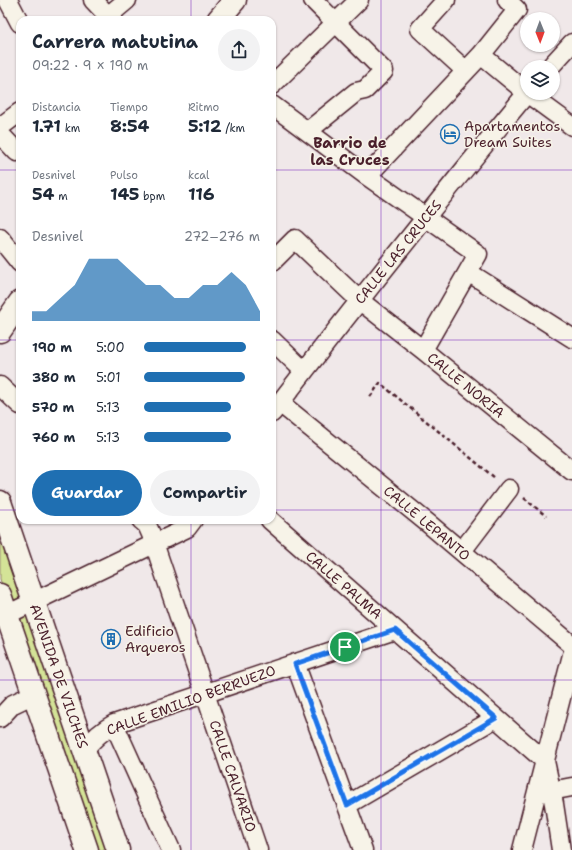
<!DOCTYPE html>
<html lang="es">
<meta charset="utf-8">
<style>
:root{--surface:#fff;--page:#f2f2f3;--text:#1f2937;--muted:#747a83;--accent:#1f6fb2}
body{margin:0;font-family:"Shantell Sans",sans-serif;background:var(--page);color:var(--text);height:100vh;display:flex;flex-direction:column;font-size:15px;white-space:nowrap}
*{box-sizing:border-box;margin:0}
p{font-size:13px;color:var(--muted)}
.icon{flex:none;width:22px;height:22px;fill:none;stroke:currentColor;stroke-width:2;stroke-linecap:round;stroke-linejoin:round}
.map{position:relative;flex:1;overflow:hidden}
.sheet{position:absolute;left:16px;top:16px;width:260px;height:508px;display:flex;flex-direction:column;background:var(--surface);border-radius:12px;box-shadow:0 1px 3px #0004}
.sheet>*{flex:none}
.needle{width:26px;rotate:179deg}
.buttons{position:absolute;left:520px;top:12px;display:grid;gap:8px}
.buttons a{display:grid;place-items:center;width:40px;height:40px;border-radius:50%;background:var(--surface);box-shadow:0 1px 3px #0004;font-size:20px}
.pin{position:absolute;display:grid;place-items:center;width:34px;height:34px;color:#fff;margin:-17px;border:2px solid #fff;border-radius:50%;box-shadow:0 1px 4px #0007}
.round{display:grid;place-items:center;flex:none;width:42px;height:42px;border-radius:21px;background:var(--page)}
.overview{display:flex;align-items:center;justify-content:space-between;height:68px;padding:0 16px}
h1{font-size:18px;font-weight:700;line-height:30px}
.metrics{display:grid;grid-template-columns:repeat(3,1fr);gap:6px;height:68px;padding:4px 16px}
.metrics div{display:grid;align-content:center}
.metrics b{font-size:17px;font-weight:700}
.metrics small{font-size:11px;font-weight:400}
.metrics p{font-size:11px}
.chart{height:112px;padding:8px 16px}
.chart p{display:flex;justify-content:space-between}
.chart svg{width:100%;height:72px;margin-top:4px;fill:var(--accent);opacity:.7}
.cta{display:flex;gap:8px;margin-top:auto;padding:8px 16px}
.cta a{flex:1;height:46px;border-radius:24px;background:var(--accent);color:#fff;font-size:16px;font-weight:700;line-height:46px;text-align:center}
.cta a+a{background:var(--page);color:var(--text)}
ul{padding:0 16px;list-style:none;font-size:13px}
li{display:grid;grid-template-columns:64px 48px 1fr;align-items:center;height:30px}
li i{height:10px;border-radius:5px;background:var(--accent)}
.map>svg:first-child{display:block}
.green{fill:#d4e397;stroke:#8f8161}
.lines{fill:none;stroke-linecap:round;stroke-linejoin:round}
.street-casing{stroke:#4a1f2b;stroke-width:21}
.secondary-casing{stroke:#4a1f2b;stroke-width:25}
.path{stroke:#4a1f2b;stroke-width:2.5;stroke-dasharray:4 3;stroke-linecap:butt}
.street{stroke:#f7f3e8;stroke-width:18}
.secondary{stroke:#f7f3e8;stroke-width:22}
.route-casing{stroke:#fff;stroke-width:8}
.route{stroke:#1a73e8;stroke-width:5}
.grid{fill:none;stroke:#7b2cbf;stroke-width:1;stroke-opacity:0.55}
.labels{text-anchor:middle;stroke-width:3;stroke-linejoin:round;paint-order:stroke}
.poi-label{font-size:14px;fill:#4a1f2b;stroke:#f7f3e8;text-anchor:start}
.street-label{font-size:14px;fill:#4a1f2b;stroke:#f7f3e8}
.neighbourhood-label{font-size:15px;font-weight:bold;fill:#4a1f2b;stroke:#f7f3e8}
</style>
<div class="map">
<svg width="572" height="850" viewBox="0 0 572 850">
<rect width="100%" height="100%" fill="#f0e8e9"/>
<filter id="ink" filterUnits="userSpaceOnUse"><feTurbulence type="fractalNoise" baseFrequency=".025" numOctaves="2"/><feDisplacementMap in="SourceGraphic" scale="8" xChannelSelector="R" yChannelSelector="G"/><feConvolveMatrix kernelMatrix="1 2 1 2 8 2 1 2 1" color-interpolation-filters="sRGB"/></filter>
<g filter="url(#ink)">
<path class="green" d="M0,518L113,850H92L0,579Z"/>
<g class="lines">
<defs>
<path id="street" d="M8,0L20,23
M93,0L112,20
M446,0L420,29L466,71
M108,16L127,0
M481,55L527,93L572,126
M550,67L572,43
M272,85L359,0
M272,105L367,176L478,254L423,350
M0,127L20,112
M308,131L356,92L365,90L384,71L313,0
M0,134L17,152
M367,176L481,55L517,10L507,0
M0,238L20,263
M272,262L295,239L359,300L423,350L572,471
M468,272L572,338
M272,340L304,371
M0,386L20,405
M280,403L429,524L572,645
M272,413C355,305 440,198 527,93
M141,520L147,525L151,534L258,850
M270,520L545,761L554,804L561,850
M462,551L509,489
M0,618L187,528L193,520
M295,663L363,850
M0,718L13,704L34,694
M114,724L171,850
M84,750C93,739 101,731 114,724L395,630
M551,791L572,787
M347,805L496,718
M522,850L572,655"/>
<path id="secondary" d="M218,20L235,0
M0,331L20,302
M0,502L118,850
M0,595L87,850"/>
</defs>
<use href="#street" class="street-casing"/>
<use href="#secondary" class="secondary-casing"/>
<path class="path" d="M370,397L380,383L495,478
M524,498L546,516"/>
<use href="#street" class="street"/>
<use href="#secondary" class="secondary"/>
</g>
</g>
<g class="lines" filter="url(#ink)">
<defs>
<path id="route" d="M395,630L496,718L347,805L295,664Z"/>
</defs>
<use href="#route" class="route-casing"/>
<use href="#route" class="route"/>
</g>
<path class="grid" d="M191,0V20M381,0V850M0,170H20M272,170H572M0,340H20M272,340H572M0,510H20M272,510H572M191,520V850M0,680H572"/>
<defs>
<symbol id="hotel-ring" viewBox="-11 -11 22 22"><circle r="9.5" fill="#f7f3e8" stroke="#1f6fb2" stroke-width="1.5"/><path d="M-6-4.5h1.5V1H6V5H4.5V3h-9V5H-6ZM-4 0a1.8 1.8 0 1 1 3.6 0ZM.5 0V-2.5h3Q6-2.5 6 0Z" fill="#1f6fb2"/></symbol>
<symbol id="building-ring" viewBox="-11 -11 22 22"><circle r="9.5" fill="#f7f3e8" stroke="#1f6fb2" stroke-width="1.5"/><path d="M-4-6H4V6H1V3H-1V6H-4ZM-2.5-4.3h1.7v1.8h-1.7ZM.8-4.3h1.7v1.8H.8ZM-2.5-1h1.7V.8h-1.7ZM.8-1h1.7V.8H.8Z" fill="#1f6fb2"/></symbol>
</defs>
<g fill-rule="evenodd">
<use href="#hotel-ring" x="439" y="123" width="22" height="22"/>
<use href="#building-ring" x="100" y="628" width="22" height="22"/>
</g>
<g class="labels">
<g class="poi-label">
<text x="464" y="131">Apartamentos<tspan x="464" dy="16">Dream Suites</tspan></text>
<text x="125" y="636">Edificio<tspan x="125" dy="16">Arqueros</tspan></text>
</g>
<g class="street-label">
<text transform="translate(398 252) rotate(-51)" y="5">CALLE LAS CRUCES</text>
<text transform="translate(466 385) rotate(39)" y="5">CALLE NORIA</text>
<text transform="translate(427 523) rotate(40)" y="5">CALLE LEPANTO</text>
<text transform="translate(344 585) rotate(41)" y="5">CALLE PALMA</text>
<text transform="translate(59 676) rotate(71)" y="5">AVENIDA DE VILCHES</text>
<text transform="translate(191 700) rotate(-20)" y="5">CALLE EMILIO BERRUEZO</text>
<text transform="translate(233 776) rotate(71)" y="5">CALLE CALVARIO</text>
</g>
<g class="neighbourhood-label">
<text x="350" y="148">Barrio de<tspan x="350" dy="17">las Cruces</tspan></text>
</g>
</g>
</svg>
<div class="buttons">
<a><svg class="needle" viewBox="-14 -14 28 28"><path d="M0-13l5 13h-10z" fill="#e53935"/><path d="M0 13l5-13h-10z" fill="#747a83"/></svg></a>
<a><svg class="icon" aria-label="layers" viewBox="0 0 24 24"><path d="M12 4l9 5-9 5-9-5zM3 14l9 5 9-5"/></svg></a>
</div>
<div class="pin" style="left:345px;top:647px;background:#1e9e55"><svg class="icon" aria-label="arrive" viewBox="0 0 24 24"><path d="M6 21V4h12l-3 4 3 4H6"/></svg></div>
<section class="sheet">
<div class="overview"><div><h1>Carrera matutina</h1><p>09:22 · 9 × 190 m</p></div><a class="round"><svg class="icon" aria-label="share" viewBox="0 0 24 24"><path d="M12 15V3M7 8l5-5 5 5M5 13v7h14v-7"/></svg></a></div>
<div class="metrics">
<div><p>Distancia</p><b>1.71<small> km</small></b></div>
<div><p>Tiempo</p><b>8:54</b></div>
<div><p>Ritmo</p><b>5:12<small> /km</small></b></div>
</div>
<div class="metrics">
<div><p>Desnivel</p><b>54<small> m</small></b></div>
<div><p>Pulso</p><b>145<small> bpm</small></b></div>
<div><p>kcal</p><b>116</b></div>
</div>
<div class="chart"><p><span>Desnivel</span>272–276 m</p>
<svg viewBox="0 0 160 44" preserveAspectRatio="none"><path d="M0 44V38L10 38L20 30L30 22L40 6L50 6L60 6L70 14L80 22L90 22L100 30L110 30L120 22L130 22L140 14L150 22L160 38V44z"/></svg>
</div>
<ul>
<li><b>190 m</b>5:00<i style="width:88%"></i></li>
<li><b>380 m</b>5:01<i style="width:87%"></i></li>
<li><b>570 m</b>5:13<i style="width:75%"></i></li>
<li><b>760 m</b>5:13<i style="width:75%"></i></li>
</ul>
<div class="cta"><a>Guardar</a><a>Compartir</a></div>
</section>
</div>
